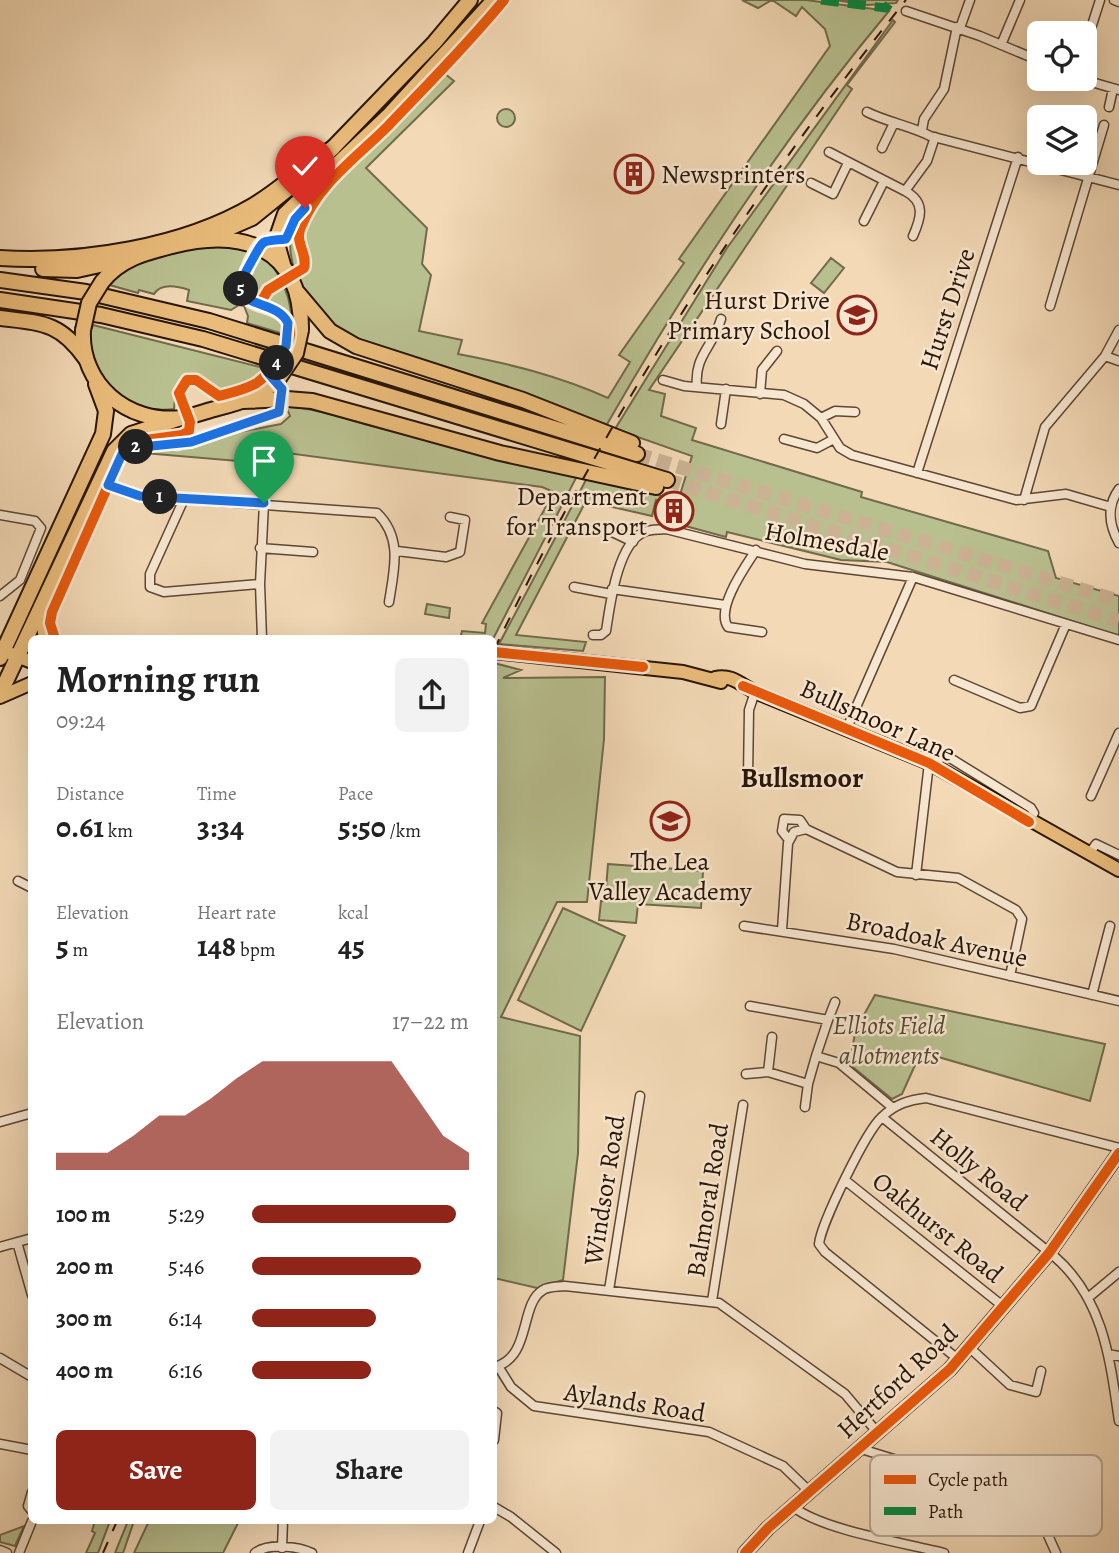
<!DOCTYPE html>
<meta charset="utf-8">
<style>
:root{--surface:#fff;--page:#f2f2f2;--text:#222;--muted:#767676;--accent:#8f2418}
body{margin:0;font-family:Alegreya,serif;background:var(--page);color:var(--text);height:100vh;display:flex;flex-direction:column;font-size:26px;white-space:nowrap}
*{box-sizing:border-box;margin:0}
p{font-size:23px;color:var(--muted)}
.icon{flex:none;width:38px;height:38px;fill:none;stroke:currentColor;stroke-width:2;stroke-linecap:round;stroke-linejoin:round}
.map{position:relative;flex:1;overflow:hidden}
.details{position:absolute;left:28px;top:635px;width:469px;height:889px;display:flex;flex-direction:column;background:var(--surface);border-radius:10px;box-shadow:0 7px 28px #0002}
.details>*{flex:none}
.tools{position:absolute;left:1027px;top:21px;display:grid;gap:14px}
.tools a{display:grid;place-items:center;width:70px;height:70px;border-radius:10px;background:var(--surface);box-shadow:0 7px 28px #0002;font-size:35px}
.pin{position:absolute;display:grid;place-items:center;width:60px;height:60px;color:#fff;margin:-72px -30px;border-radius:50% 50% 50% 0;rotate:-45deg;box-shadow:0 0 7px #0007}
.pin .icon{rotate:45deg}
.km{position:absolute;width:35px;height:35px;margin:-18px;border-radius:50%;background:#222;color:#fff;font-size:19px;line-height:35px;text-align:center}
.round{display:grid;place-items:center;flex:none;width:74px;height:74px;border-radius:10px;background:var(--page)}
.summary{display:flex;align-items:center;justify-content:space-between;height:119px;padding:0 28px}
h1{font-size:38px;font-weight:600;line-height:52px}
.figures{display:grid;grid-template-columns:repeat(3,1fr);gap:10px;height:119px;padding:7px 28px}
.figures div{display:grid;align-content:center}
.figures b{font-size:30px;font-weight:600}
.figures small{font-size:19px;font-weight:400}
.figures p{font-size:19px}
.chart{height:196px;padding:14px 28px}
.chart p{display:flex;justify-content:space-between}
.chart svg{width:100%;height:126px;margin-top:7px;fill:var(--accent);opacity:.7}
.primary-button{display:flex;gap:14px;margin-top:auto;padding:14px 28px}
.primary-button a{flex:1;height:80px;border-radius:10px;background:var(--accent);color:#fff;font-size:28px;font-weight:600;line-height:80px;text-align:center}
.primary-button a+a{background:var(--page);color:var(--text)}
ul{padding:0 28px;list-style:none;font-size:23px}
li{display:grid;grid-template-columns:112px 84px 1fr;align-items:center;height:52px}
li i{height:18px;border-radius:9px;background:var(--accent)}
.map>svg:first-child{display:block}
.green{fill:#b9c090;stroke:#716a4c;stroke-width:2}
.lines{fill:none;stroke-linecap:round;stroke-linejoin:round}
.motorway-tunnel{stroke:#cbb293;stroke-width:14;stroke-dasharray:14 7;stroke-linecap:butt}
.minor-casing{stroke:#5c4634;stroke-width:11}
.primary-casing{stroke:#291508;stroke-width:16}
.trunk-casing{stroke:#291508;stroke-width:18}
.motorway-casing{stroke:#291508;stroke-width:18}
.minor{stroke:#f7e6d0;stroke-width:8}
.primary{stroke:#eabc7b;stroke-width:12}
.trunk{stroke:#eabc7b;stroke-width:14}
.motorway{stroke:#eabc7b;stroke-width:14}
.rail{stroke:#291508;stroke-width:2;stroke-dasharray:12 12;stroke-linecap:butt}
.trunk-bridge-casing{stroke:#291508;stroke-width:18;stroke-linecap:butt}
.trunk-bridge{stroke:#eabc7b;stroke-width:14}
.quiet{stroke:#00873e;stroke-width:9;stroke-dasharray:18 9;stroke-linecap:butt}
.cycleway-casing{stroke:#f7e6d0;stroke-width:15}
.cycleway{stroke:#e8590c;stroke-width:10}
.route-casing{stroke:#fff;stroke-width:14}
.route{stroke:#1a73e8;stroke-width:9}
.labels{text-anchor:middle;stroke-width:5;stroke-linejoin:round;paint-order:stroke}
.poi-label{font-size:26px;fill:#291508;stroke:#f7e6d0;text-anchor:end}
.street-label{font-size:26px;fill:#291508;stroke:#f7e6d0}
.park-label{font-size:26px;font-style:italic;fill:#544831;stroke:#f7e6d0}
.neighbourhood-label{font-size:28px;font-weight:bold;fill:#291508;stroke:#f7e6d0}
.key{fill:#f7e6d0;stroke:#b9a794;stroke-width:2}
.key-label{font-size:19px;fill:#291508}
</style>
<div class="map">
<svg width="1119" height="1553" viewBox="0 0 1119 1553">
<rect width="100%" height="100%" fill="#f3d9b6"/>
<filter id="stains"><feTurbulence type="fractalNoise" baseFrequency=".00286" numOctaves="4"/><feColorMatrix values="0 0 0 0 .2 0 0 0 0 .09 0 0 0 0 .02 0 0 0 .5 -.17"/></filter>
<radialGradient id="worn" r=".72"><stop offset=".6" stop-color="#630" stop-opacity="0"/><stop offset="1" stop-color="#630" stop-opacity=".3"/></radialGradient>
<path class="green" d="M742,0H806L889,11C782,139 689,281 606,426L354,339C319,317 282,275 292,230L297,231V241L305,263L302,273L308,262C304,252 298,242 301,231C312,190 410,107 444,73L454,81L366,168L427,228L422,264L431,275L419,331L462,340L458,354C511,364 559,376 608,398L630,362L619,355L684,263L679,259L830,46L825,29L802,7L796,16L772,0L758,8Z
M834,0H898L896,3L868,5Z
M893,20L895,22L847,85L852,89L649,390L665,394L661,416L696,428L692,440L862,492L861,497L1048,551L1056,578L1119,596V636L887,562L841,560L727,532L726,537L678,524L684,503L678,501L692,456L615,429L727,248Z
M497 118a9 9 0 1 1 18 0a9 9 0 1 1-18 0Z
M200,246C213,246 228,244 240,246C275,253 291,292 292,324H286L287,335L247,323L248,316L244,306L239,305L231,310L187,301L189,290C177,286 161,283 154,294L139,290L138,293L106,284L137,263Z
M831,258L844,268L824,293L811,283Z
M93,325L268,369L253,383L219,393L197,377L185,376L176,389L174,409C141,413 107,398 94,365C89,355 90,339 88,328H92Z
M286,406C333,410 377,432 424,437L577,476L493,639H460L462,631L485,633L486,624L482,623L554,492L542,487L265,450L263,463L132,452L189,447L224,435L281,424L290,416Z
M587,478L662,496L661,501L656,500L652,516L586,501L516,635L586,642L583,651L499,644Z
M427,604L450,608L449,618L425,614Z
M494,663L521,670L503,678L605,677L604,739L587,902H557L501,1017L580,1036L578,1153L563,1280L537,1288L494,1278Z
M608,864L703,871L701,908L638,904L636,923L599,920L601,901H605Z
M563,908L625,936L581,1031L518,1000Z
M875,995L1105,1044L1090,1101L921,1052L902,1094L892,1099L849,1064L856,1029Z
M95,1521H110L98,1553H86L95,1533L92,1531Z
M128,1521H134L123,1553H115Z
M149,1521H239L223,1553H134Z
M24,1526L15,1546L0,1542V1535Z"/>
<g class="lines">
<path class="motorway-tunnel" d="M637,454L1119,601
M667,480L1119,621"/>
<defs>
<path id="minor" d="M1114,0L1119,2
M906,11L980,36L1040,61
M960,28L970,0
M1001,45L1020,0
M1085,47L1100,0
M1081,79L1119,90
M1109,107L1113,89
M867,112C887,122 914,127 930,136L1119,185
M922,130L924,119L944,89L957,27
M882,148L893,125
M829,152L905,191L927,161L935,137
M811,183L833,194L848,163
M905,191C926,202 921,218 913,236
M864,221L884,181
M1050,306L1104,125
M1105,356L1119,361
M663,380L684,386L784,395L804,404L821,418L835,411L855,412
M697,386C694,356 713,347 721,319
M760,394L762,370L777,351
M821,418L840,448L852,455L1016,500L1066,494L1111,507
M721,424L726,389
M784,439L817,448L834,439
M122,454L108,485L140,496L377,513C403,538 394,570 389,602
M917,473L1018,157
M1119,489C1106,507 1109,525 1119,543
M184,499L150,574V587L164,592L260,584
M1024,500L1045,427L1105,356L1119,330
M0,515L35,521L41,528L20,580L0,596
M610,531L633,542
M260,548L313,552
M756,550C745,567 715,609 728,627L762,632
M397,551L446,557L460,552L465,520L450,517
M574,587L611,594
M612,589L725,605
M593,635H601L606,631C610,606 617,544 644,532C651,529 659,530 666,529L805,564L913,577L1119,640
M262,639L260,584L264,503
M954,680L1020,708L1031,706L1066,624
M847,728L913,577
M934,766L941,757L950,758L1031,808L1034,813L1029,822
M748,778L749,710L755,692
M1091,796L1119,733
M789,840L782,831L784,819L800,820L806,829
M1089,854L1096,844L1119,855
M916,875L929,763
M18,881L32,888
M744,926L894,949L1119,1001
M782,930L788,843L794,832L806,829L897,872L958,878L1016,910L1022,919L1010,976
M1092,995L1110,926
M750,1006L828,1020L816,1056L839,1063L893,1108
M828,1020L835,1002
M768,1072L772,1037
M746,1074L768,1072L808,1084L816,1056
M805,1107L808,1084
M882,1117L1055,1257C1104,1300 1110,1360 1119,1421
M0,1122L32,1113
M846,1181L1004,1307
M17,1242L32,1295
M0,1247L32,1238
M609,1290L640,1096
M1089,1297L1119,1272
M712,1301L743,1105
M970,1348L1010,1385L1036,1392L1041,1371
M1108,1354L1119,1356
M0,1358L32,1377
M959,1360L825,1252L819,1244C821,1224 866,1131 882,1117C895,1104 909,1100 926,1098L1119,1148
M498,1366L511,1387L534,1406L709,1432L783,1466L809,1491
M494,1367C532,1358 519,1304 543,1290C549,1286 558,1287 565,1286L719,1303L845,1394L877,1432
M494,1411L497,1413L494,1440
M0,1444L32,1450
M858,1448L1033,1502L1056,1553
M32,1492L28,1506L32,1511
M792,1506C821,1530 905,1543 944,1553
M494,1507L511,1517L556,1553
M282,1548L283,1521
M0,1550L7,1553
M19,1553L32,1521
M255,1553C268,1543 298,1546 312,1553
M468,1553L480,1521"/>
<path id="primary" d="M40,607L45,639
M494,652L683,672L721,682
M9,653L32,662
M715,678C732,674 741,685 755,692L929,763L1119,870
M0,697L32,683
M745,1553L768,1528L950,1369L1049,1253L1119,1153"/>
<path id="trunk" d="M326,155L434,43L470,0
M206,238L252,218L299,180
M284,268L276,240L285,214L390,114L494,0
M102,282C120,259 144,253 172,246C242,228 302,246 301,330
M83,330C80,384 127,424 181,418C193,416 206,411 218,408C241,402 262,396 279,378
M0,658L103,434L106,411L96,384
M0,694L114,451L131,434L181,418"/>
<path id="motorway" d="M0,258C81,263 183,247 254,205C282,188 305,165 333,148
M43,269L77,270L127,259
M0,280L86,292L209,321L637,454
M298,293L330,331L356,346L523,400L632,443
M0,300L101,315L203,339L667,480
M0,318C42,323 60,322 86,359
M243,401L287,399L312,401L500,453L656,487"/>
</defs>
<use href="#minor" class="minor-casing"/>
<use href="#primary" class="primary-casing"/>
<use href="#trunk" class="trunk-casing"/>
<use href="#motorway" class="motorway-casing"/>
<use href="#minor" class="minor"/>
<use href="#primary" class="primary"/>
<use href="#trunk" class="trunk"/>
<use href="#motorway" class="motorway"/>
<path class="rail" d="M494,650C606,418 745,201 906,0
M103,1553L117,1521"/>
<defs>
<path id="trunk-bridge" d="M83,330L89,303L102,282
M279,378L296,353L301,330"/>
</defs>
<use href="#trunk-bridge" class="trunk-bridge-casing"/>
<use href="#trunk-bridge" class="trunk-bridge"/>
<path class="quiet" d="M821,0L886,8L889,4"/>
<defs>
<path id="cycleway" d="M259,305L268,290L304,268C308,254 294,242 301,227C318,184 356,158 388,126C427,85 468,44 504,0
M177,444L277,414L281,408L282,389L268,373
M55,639L50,623L52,612L122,454L145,440L182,435L189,431L190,422L179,393L187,380H196L219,396C231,393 244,390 255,384C272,373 303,337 284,317C273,305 250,308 243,293C238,283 256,245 265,240C270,237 280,240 286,239L295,219L313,202
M494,652L643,667
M743,686L929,763L1029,822
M745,1553L768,1528L950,1369L1049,1253L1119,1153"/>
</defs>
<use href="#cycleway" class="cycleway-casing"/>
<use href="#cycleway" class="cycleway"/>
</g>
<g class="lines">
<defs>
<path id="route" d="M264,503L140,496L108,485L122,454L132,448L191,442L279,412L282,389L268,373L286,346L288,323C274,295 221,313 250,264C265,238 258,242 286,239L295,219L305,208"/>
</defs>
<use href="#route" class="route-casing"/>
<use href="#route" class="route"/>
</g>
<defs>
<symbol id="building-ring" viewBox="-11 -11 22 22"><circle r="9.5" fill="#f7e6d0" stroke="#8f2418" stroke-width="1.5"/><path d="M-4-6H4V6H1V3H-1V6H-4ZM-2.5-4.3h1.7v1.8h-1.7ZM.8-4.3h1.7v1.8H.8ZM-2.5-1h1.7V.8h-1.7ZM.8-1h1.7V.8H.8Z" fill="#8f2418"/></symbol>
<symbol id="school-ring" viewBox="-11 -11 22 22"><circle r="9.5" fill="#f7e6d0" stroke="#8f2418" stroke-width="1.5"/><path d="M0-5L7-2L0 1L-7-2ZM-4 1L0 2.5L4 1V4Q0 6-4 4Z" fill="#8f2418"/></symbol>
</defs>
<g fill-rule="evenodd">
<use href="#building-ring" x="612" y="152" width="44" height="44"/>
<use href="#school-ring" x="835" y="293" width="44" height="44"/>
<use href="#building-ring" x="652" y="489" width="44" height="44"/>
<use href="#school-ring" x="648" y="799" width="44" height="44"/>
</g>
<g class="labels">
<g class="poi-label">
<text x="661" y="183" text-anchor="start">Newsprinters</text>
<text x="830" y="309">Hurst Drive<tspan x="830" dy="30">Primary School</tspan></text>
<text x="647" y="505">Department<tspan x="647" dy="30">for Transport</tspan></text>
<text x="670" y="870" text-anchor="middle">The Lea<tspan x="670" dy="30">Valley Academy</tspan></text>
</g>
<g class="street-label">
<text transform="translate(947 309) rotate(-72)" y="9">Hurst Drive</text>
<text transform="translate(827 541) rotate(10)" y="9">Holmesdale</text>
<text transform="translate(878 720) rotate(24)" y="9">Bullsmoor Lane</text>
<text transform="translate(937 939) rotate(12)" y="9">Broadoak Avenue</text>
<text transform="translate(979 1169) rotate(39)" y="9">Holly Road</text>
<text transform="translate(604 1190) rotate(-81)" y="9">Windsor Road</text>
<text transform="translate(707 1200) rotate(-81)" y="9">Balmoral Road</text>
<text transform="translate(938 1227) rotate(39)" y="9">Oakhurst Road</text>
<text transform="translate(897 1381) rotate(-43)" y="9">Hertford Road</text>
<text transform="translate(635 1402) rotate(9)" y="9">Aylands Road</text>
</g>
<g class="park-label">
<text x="889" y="1034">Elliots Field<tspan x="889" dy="30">allotments</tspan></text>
</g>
<g class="neighbourhood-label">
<text x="802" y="787">Bullsmoor</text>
</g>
</g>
<rect x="870" y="1455" width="232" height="81" rx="10" class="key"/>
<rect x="884" y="1475" width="32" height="9" fill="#e8590c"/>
<rect x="884" y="1507" width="32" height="8" fill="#00873e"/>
<g class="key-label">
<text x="928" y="1486">Cycle path</text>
<text x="928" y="1518">Path</text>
</g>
<rect width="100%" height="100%" filter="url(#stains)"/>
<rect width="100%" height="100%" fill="url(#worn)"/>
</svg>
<div class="tools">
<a><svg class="icon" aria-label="locate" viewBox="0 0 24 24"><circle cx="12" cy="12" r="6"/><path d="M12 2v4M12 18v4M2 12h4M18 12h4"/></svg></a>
<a><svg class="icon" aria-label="layers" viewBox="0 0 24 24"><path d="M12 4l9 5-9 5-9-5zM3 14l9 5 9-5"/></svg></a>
</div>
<div class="pin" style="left:264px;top:503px;background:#1e9e55"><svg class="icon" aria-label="arrive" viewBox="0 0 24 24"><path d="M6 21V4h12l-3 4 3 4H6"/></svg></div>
<div class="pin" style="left:305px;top:208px;background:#d93025"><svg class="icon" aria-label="check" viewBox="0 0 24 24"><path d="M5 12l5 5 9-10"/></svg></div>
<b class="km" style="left:160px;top:497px">1</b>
<b class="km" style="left:136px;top:447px">2</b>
<b class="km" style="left:277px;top:363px">4</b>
<b class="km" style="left:241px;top:289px">5</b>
<section class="details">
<div class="summary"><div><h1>Morning run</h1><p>09:24</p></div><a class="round"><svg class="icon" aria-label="share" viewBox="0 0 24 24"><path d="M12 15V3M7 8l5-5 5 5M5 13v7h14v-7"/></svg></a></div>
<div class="figures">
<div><p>Distance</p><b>0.61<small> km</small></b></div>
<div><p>Time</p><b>3:34</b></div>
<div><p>Pace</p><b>5:50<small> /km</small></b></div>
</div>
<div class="figures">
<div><p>Elevation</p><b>5<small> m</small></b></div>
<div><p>Heart rate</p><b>148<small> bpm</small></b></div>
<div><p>kcal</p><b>45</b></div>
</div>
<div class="chart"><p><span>Elevation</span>17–22 m</p>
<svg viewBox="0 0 160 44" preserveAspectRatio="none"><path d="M0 44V38L10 38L20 38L30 32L40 25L50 25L60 19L70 12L80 6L90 6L100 6L110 6L120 6L130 6L140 19L150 32L160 38V44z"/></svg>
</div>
<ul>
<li><b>100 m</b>5:29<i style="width:94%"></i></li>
<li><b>200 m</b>5:46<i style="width:78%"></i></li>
<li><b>300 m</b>6:14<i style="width:57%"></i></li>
<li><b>400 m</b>6:16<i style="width:55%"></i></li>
</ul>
<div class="primary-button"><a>Save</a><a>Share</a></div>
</section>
</div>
